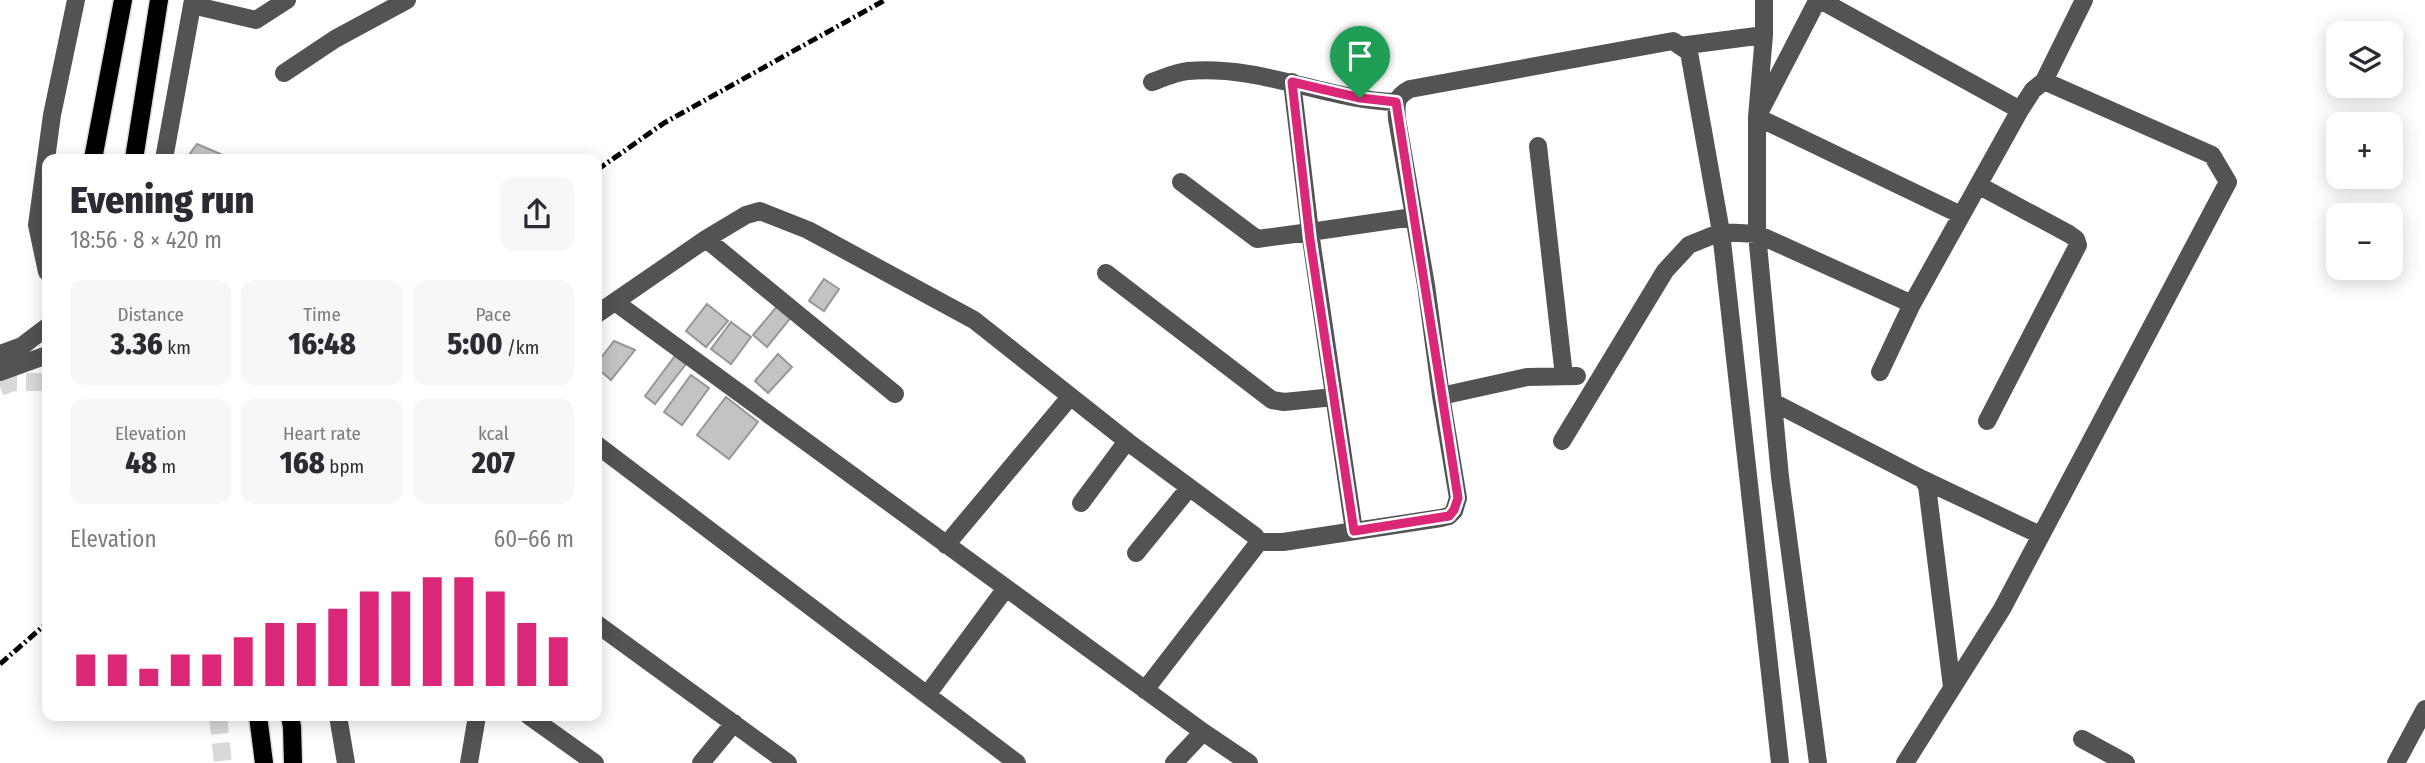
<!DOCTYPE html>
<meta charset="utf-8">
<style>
:root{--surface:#fff;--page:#f7f7f7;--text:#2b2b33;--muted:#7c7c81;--accent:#db2777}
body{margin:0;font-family:"Fira Sans Condensed",sans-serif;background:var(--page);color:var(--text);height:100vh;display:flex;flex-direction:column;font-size:26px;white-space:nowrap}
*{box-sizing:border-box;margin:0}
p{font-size:23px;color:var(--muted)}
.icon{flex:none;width:38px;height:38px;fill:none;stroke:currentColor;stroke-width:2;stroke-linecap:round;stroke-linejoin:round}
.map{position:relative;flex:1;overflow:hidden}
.side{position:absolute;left:42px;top:154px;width:560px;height:567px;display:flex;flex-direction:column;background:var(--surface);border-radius:14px;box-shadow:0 4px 18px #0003}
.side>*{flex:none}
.tools{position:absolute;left:2326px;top:21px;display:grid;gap:14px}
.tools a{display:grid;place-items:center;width:77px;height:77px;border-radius:14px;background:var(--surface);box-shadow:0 4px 18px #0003;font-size:35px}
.pin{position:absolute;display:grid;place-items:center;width:60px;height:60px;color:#fff;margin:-72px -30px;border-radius:50% 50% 50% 0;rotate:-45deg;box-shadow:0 0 7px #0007}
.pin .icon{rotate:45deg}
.round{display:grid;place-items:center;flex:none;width:74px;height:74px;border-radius:14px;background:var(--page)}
.headline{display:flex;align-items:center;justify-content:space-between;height:119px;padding:0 28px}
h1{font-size:38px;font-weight:800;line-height:52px}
.stats{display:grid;grid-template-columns:repeat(3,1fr);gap:10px;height:119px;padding:7px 28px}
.stats div{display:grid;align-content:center;border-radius:14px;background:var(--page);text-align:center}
.stats b{font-size:30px;font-weight:800}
.stats small{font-size:19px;font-weight:400}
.stats p{font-size:19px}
.chart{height:196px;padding:14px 28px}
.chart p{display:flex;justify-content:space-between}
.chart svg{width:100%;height:126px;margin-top:7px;stroke:var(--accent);stroke-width:6}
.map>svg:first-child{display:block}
.building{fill:#c3c3c3;stroke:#979797;stroke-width:2}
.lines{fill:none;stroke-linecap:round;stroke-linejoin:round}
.minor-tunnel{stroke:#d9d9d9;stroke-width:18;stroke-dasharray:18 9;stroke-linecap:butt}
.major-casing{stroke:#dbdbdb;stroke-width:21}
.minor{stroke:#535353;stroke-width:18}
.major{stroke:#000;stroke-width:18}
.rail{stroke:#000;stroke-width:5;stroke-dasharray:10 3.5 2 3.5;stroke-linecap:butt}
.route-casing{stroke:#fff;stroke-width:14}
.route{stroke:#db2777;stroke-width:9}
</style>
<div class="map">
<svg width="2425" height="763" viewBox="0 0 2425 763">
<rect width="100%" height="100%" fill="#fff"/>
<path class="building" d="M197,144L232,159H186Z
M824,279L839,289L824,311L809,301Z
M707,304L728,321L706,347L686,331Z
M779,304L793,315L767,347L753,335Z
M731,322L751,337L731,364L711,349Z
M614,341L635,350L611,380L597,368V363Z
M778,354L792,367L768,393L755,381Z
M675,356L686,364L655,404L645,396Z
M691,375L709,388L682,425L664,412Z
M726,397L758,422L729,459L697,435Z"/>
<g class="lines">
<path class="minor-tunnel" d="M0,387L13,382H47
M218,716L223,763"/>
<defs>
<path id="major" d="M93,159L123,0
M134,159L159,0
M258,716L264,763
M290,716L292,727L293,763"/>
</defs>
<use href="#major" class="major-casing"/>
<path class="minor" d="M1764,0V35L1757,117L1961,215
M192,5L256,20L287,0
M1680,46L1764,35
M284,73L335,39L407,0
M1152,82C1163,78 1176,72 1188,71C1263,65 1325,100 1396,102
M1538,146L1564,376
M164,159L193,0
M1181,182L1257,239L1310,232L1292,82
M1978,185L2069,234L2076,239L2078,245L1987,421
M706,239L746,215L760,211L808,230L974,320L1132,445L1255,536L1259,542L1145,690
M47,272L37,225L52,115L76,0
M1106,273L1272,400L1284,402L1334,397
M615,302L1203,732L1174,763
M1912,304L1757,234V117L1815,5L1824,2L2020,110
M597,314L706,239L895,394
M0,354L22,346L47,327
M0,372L47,355
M1880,372L1912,304L2020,110L2033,90L2044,81L2084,0
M1441,396L1527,377L1577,376
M1773,402L1922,479L1927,486L1952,687
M1562,441L1665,271L1689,245L1721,232L1757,234L1780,477L1818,763
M597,445L1017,763
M1922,479L2040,535
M1081,503L1127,441
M1354,531L1310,232L1413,217
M1259,542H1283L1441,518L1449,516L1454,511L1458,498L1441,396L1426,285L1397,119C1396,103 1395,97 1410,89L1673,41L1689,52L1721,232L1780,763
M946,545L1070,397
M1136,553L1189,488
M597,624L788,763
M927,695L1006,588
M338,716L346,763
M529,716L595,763
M1203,732L1249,763
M2082,739L2126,763
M469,763L477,716
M701,763L734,723
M1905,763L2002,609L2228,182L2212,155L2044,81
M2396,763L2425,709"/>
<use href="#major" class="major"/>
<path class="rail" d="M597,170L664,123L885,0
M0,664L47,623"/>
</g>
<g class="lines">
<defs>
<path id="route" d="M1292,82L1360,98L1396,102L1458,498L1454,510L1449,516L1354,531L1310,240Z"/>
</defs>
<use href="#route" class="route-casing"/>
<use href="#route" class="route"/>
</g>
</svg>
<div class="tools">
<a><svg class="icon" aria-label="layers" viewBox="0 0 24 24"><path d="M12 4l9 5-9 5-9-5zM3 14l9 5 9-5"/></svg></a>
<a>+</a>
<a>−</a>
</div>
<div class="pin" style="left:1360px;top:98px;background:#1e9e55"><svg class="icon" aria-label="arrive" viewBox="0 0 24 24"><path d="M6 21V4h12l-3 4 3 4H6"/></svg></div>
<section class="side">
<div class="headline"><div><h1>Evening run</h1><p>18:56 · 8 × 420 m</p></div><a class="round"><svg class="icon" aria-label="share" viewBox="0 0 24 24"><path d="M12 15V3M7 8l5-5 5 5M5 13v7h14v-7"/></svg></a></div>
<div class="stats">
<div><p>Distance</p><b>3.36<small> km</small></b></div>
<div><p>Time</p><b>16:48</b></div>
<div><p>Pace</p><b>5:00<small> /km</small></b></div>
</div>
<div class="stats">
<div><p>Elevation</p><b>48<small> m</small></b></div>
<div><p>Heart rate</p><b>168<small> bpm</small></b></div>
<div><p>kcal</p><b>207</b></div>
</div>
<div class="chart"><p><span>Elevation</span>60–66 m</p>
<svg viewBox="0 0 160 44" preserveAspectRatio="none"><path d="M5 44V33M15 44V33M25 44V38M35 44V33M45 44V33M55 44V27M65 44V22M75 44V22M85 44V17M95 44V11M105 44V11M115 44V6M125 44V6M135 44V11M145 44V22M155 44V27"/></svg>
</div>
</section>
</div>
